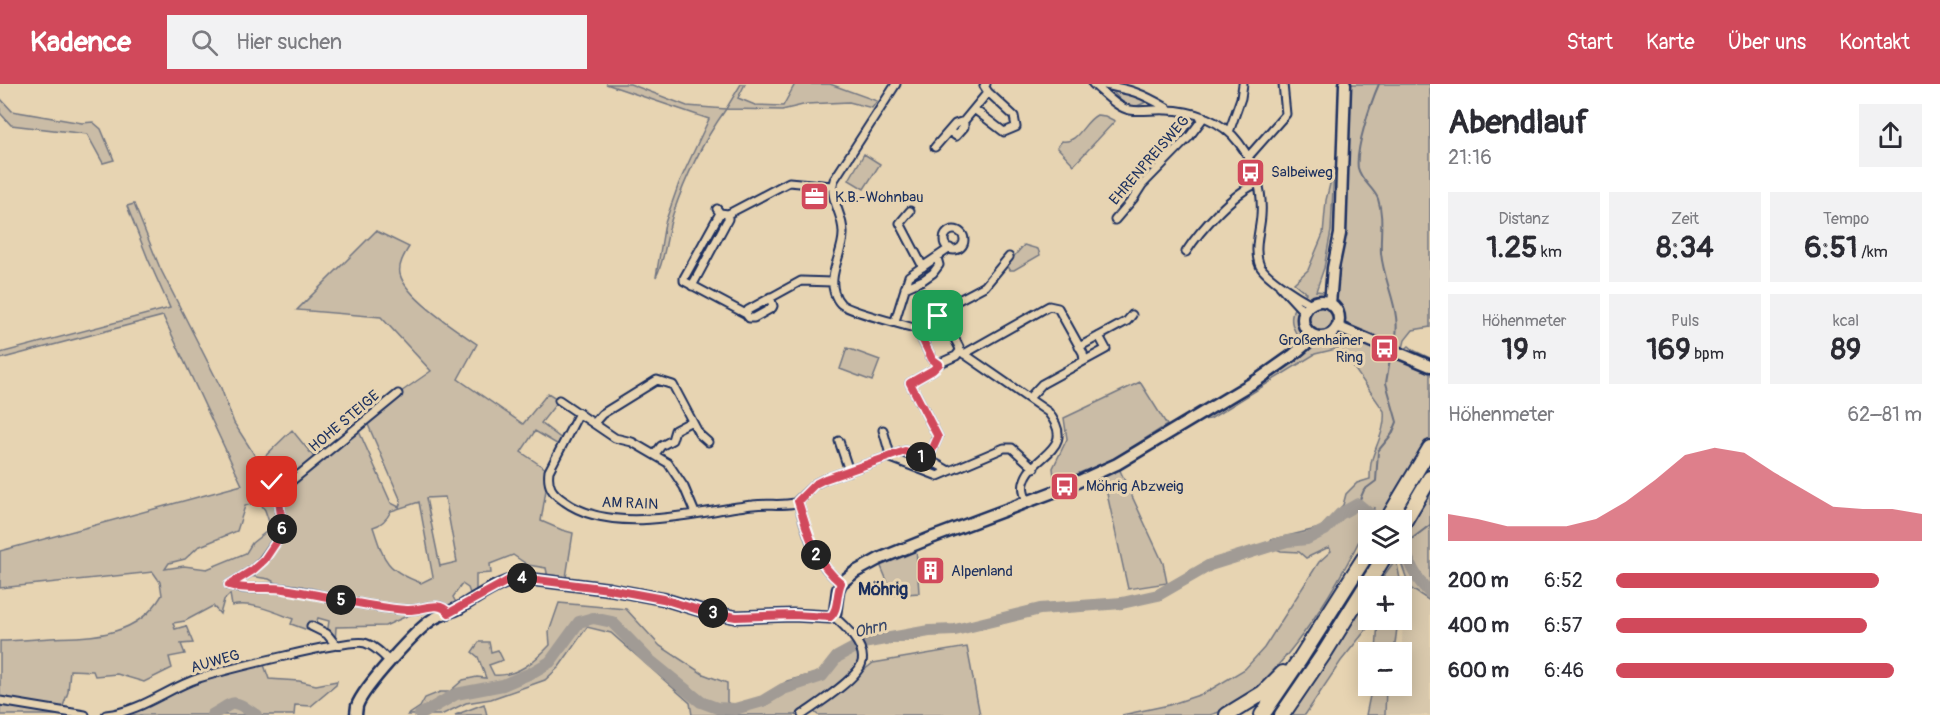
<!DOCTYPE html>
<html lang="de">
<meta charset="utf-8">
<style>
:root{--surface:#fff;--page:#f2f2f3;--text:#2b2b33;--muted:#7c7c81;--accent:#d1495b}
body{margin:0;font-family:Pangolin,sans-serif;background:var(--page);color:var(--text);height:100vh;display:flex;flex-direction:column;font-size:22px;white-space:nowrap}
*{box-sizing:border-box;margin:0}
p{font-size:20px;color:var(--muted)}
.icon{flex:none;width:33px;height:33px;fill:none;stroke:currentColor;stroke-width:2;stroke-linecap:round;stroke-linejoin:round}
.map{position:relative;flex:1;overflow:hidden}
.drawer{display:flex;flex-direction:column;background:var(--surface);width:510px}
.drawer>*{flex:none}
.tools{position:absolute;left:1358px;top:426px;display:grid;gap:12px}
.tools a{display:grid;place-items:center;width:54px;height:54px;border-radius:0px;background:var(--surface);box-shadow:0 3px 15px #0003;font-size:30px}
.pin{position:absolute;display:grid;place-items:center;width:51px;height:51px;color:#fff;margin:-26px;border-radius:12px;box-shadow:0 3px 9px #0006}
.km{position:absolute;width:30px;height:30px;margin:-15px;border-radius:50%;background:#222;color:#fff;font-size:16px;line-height:30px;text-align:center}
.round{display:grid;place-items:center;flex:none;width:63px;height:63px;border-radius:0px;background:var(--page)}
.head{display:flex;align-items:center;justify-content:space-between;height:102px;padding:0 18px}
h1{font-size:33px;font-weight:700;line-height:45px}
.figures{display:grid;grid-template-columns:repeat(3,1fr);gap:9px;height:102px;padding:6px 18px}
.figures div{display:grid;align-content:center;border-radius:0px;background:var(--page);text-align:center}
.figures b{font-size:30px;font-weight:700}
.figures small{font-size:16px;font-weight:400}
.figures p{font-size:16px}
.chart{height:168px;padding:12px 18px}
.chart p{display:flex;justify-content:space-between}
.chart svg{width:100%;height:108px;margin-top:6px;fill:var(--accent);opacity:.7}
ul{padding:0 18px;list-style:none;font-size:20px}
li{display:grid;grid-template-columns:96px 72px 1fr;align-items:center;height:45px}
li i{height:15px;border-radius:8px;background:var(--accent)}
header{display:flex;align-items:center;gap:36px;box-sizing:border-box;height:84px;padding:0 30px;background:var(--accent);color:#fff}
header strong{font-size:28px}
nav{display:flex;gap:33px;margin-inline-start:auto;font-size:21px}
.search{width:420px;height:54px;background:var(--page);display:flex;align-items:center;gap:15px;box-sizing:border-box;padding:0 21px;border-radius:0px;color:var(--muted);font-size:22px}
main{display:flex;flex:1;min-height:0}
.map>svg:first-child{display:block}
.built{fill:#d8c8ac}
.green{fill:#cabca6;stroke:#727682;stroke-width:1.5;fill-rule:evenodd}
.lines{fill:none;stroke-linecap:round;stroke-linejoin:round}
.stream{stroke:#6b707f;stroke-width:2}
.river{stroke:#a19b95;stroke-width:12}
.street-casing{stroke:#1b2f5e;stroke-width:11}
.secondary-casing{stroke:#1b2f5e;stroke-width:15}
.highway-casing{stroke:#1b2f5e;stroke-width:18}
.street{stroke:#e7d4b2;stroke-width:7}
.secondary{stroke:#e7d4b2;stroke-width:10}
.highway{stroke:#e7d4b2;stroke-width:14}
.route-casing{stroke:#fff;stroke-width:12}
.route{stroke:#d1495b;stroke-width:8}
.labels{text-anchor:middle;stroke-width:6;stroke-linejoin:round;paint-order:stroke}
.street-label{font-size:15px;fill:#1b2f5e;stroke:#e7d4b2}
.poi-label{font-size:15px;fill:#1b2f5e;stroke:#e7d4b2;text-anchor:start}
.water-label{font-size:16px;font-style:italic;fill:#364569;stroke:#e7d4b2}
.quarter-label{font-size:18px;font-weight:bold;fill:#1b2f5e;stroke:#e7d4b2}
</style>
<header>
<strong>Kadence</strong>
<div class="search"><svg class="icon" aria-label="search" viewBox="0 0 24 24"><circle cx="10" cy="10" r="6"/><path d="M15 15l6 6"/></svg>Hier suchen</div>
<nav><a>Start</a><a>Karte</a><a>Über uns</a><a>Kontakt</a></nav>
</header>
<main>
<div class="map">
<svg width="1430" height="631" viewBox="0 0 1430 631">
<rect width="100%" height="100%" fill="#e7d4b2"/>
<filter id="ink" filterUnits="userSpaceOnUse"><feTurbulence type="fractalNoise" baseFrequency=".0167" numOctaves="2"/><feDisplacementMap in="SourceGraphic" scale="12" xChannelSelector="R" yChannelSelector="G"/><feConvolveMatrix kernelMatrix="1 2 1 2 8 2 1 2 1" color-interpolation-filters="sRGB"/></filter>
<g filter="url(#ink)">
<path class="built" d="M1414,507L1430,519V631H1385L1386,602H1401L1403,524L1407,513Z"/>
<path class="green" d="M606,0H630L687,22L726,25L741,0H745L738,14L755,21L783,22L795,0H830L877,17L872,24L849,18L807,20L782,26L726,25C704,56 685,94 673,130C666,151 666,174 656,193L665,139L679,99L709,35Z
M1345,0H1430V243L1413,246L1405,256L1402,268L1409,262L1415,267L1430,274V363L1383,435L1373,433L1374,423C1352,481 1275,615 1210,631C1202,631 1191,631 1182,631C1162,631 1142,631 1122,631L1169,621L1205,609L1245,585L1264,564L1319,478L1331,467L1329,463L1306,474L1299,468L1281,467L1269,462L1271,456L1320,444L1343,421L1346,410L1357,399L1370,395C1370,389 1370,381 1372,375C1377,359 1386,344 1384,327L1340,264L1315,270L1210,335L1186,338L1314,252L1306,246L1301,255C1291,245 1288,232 1297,219L1286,209L1301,214L1306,209L1294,199L1308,186L1323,150L1326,116L1334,84L1331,147L1324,184L1316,207L1325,208L1333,184Z
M1113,8L1135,10L1146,18L1133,24L1124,20Z
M0,14L12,27L82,39L93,38L101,45L114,76L103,79L87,50L11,41L0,29Z
M1097,31L1105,32L1115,37L1074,81L1057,63L1062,57C1078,60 1084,37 1097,31Z
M864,70L880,80L864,105L849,96Z
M134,120L160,184L221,304L234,339L259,378L292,346L317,377L357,343L391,419L399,423L401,417L366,336L398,310L431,287L381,233L297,226L376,147L409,163C404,171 398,181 400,190C405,213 458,247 477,260L458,295L523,340L548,309L559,316L541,339L563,356L560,362L535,347L521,368L549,387L541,437L562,446L573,449L565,500L549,499L546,484L528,481L513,471L490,480L491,489L476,490V507L470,509L468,504L462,500L453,513L459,524L449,529L444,523L418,527L385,542L336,543L335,560L327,550L329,537L318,534L313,548L291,540L293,535C275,528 251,517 232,522L230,510L224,516L220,530L213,522L185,537L173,539L175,545L186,542L193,559L181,560L185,570L169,573L172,584L144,598L117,590L95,592L93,587L70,586L68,608L61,628L85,631H0V557C17,557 34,555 51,554C94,553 138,552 162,511L160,498L153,488L0,504V467L242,401L163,232L0,275V269L170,224L148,175L127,122ZM445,413L457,478L440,482L426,414ZM259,417L265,426L271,444L252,459L246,469L207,485L184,482L165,485L169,479L185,475L198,463L237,447L245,422ZM419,418L433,493L421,499C386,486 384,477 373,443C382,441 387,435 391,427ZM243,491L269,495L287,505H241L232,497Z
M1024,161L1038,165L1040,171L1014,186H1010L1007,180Z
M847,264L880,276L872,297L840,285Z
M1140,298L1167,341L1115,374L1063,396L1054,392L1053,384L1067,355L1064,334Z
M1117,380L1163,479L1167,499L1128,505L1106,405L1099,389Z
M1430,407V517L1410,504L1398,470H1401L1402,458Z
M916,463L919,509L893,511L880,480Z
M1396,475L1401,500L1399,502H1376Z
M1368,514V536H1374L1341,577L1305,631H1289Z
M559,519L626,525L660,562L703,590L727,599V618L735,624L769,611L787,597L828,586L848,567L856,564L860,572L855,587L800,631H692L690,619L611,549L587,543L559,583L545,596L491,615L466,619L441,631H408L420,623L425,614L440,608H449L463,596L477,593L486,594L478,573L472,568L479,558H489L491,568L498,566L503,576L489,581L494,591C517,593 535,577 550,561L549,548Z
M1378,536H1398L1394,568H1376Z
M967,563L980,631H818L813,627L873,579Z
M263,578L269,595L299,597L316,601L337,597L336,601L311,622L295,621L294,631H106L123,629L198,594Z
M1372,602H1386L1385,631H1366Z
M484,620L487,631H455Z"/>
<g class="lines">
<path class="stream" d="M1379,0C1371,18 1355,66 1358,84C1361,97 1374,104 1378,115C1384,133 1380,151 1381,169C1384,202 1405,231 1393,264
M1358,420L1364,406L1376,397L1378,367L1392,350L1397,338L1386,299L1391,269
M1405,460L1430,441"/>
<path class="river" d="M1401,457C1406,462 1406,469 1408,475C1413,488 1420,499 1430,509
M212,631C238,616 231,615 256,631
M420,631L456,610L503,601L531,589L550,578L579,538L593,534L612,538L648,575L701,618L717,624L735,625L763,617L783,605L822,592L837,573L863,559L929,547L955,546L1040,525L1122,519L1158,511L1210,481L1287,457L1307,455L1325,446L1340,430L1358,420L1377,436"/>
<defs>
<path id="street" d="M896,0L834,96C828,115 844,130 843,150C843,165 834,180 833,195C832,204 835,214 841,220C850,228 902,240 917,245
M1093,0C1103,8 1117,24 1130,26C1141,28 1155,25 1166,26C1193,26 1223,37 1239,59C1255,80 1263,106 1261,132C1260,147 1253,167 1260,182C1267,194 1298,213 1311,220
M1100,0C1131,6 1140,8 1167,24
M974,25L1004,48L1016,43L1014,32L988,8
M949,47L956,52L964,43V37
M1229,48L1241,14L1243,0
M935,63L955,40L964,37L988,8L984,2L986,0
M1248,73L1286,30L1283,0
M717,125L720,129L728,130L789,98L832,102
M910,127L900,139L923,183
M720,129L684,194V197L746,230L749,234H754L772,224L773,222L770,213
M1115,136L1133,115L1142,101L1189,53L1204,33
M944 156a10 10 0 1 1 20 0a10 10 0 1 1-20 0Z
M1186,168C1200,146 1234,108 1258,99
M692,202L728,135V130
M1280,202L1304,228
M905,204L923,196L933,189L939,181L937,174
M746,230L748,226L801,197L832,198
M942,232L951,220L985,202L1009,173
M895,237L909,192L950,164
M917,245L938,232L944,234L959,263L960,267L1048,328C1079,367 1030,370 1024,399C1022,406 1025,412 1027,418
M917,245L932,275L938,280
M1079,263L1127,237L1132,231
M964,270L1049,222L1058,224L1083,269L1084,277L1042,300L1029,314
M1084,277L1106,265L1099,252
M559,316L615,354L632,358L668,379L684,403L695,429
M579,329L549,387C547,402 552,409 564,417C613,453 698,427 753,421C767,419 781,422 795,419L815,400L825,395L905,367L928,375L949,387
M594,339L602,330L657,296L673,301L699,350L708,358
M883,346L891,374
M839,357L849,387
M655,370L661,362L672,356L675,346L692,337
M891,374L938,392L1004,364H1012L1034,384
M928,375L938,353L910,299L933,286L938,280L956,272L960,267
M259,379L278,408L283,448L263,476L253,486L229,501C246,507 262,503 279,504C296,505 313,510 329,513C355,519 380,524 407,526C423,527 438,515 449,529
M278,408L398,310
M798,417C807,448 814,479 841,499
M311,542L327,550L335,560
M0,617L85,631
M106,631C142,627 166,605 199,594C221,587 350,554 365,559C375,562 383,571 390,578
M802,631C816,621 859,594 862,578C866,562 844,541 833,532"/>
<path id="secondary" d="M1303 235a18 18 0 1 1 36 0a18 18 0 1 1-36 0Z
M1330,220L1333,184L1340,150L1345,0
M1337,243L1430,282
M356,631C356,630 357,622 357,622C363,604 417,545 433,535C441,530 451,528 459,524C479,512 498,498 521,494L609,505L663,515L703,527L736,533L793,531L830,533L835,529L838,506L841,499L855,488L879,475L931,454L1064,404L1117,380L1259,295L1293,271L1314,253"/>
<path id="highway" d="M1387,436L1430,364
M1401,443L1430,394
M1227,631L1263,609L1283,589
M1262,631L1300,575L1368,468
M1282,631L1325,568L1386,470"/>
</defs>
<use href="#street" class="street-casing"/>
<use href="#secondary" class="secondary-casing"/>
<use href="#highway" class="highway-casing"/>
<use href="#street" class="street"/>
<use href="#secondary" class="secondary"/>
<use href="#highway" class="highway"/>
</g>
</g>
<g class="lines" filter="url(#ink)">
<defs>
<path id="route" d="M272,398L278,408L283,448L264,476L253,486L229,501C248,507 265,502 284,505C325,511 365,523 407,526C423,527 438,515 449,529L509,496L521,494L609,505L663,515L702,527L736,533L793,531L830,533C839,526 836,510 841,499C814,478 808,448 798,417L815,400L825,395L905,367L928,375L938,353L910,299L933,286L939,280L932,275L917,244L938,232"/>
</defs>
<use href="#route" class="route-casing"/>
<use href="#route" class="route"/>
</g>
<defs>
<symbol id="bus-square" viewBox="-11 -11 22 22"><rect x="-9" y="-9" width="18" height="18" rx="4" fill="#d1495b" stroke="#e7d4b2"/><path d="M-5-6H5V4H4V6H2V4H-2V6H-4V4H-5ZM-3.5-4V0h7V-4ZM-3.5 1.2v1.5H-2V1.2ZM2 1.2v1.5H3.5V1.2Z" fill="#fff"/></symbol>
<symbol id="office-square" viewBox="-11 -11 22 22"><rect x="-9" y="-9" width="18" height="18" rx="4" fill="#d1495b" stroke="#e7d4b2"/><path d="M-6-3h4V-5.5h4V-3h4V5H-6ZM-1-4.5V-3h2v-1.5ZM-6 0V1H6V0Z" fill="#fff"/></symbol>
<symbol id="building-square" viewBox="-11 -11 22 22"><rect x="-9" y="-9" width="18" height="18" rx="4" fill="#d1495b" stroke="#e7d4b2"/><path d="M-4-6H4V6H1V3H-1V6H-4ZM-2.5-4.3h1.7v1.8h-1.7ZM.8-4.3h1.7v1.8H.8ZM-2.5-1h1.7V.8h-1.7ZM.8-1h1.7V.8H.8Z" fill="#fff"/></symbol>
</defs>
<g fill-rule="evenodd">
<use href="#bus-square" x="1234" y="72" width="33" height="33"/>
<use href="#office-square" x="798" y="96" width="33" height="33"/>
<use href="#bus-square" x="1368" y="248" width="33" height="33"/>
<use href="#bus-square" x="1048" y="386" width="33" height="33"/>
<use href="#building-square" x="914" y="470" width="33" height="33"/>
</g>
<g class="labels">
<g class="street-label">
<text transform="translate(1149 76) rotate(-49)" y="5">EHRENPREISWEG</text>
<text transform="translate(344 337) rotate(-40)" y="5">HOHE STEIGE</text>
<text transform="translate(630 419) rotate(2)" y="5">AM RAIN</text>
<text transform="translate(215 577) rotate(-16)" y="5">AUWEG</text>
</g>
<g class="poi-label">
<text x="1271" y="93">Salbeiweg</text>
<text x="835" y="118">K.B.-Wohnbau</text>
<text x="1363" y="261" text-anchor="end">Großenhainer<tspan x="1363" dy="17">Ring</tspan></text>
<text x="1086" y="407">Möhrig Abzweig</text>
<text x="951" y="492">Alpenland</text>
</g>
<g class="water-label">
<text transform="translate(870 544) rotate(-14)" y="6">Ohrn</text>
</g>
<g class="quarter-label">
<text x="883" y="511">Möhrig</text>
</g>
</g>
</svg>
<div class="tools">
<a><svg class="icon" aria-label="layers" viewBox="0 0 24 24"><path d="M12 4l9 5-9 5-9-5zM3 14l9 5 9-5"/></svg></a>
<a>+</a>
<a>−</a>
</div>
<div class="pin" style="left:938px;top:232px;background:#1e9e55"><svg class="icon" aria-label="arrive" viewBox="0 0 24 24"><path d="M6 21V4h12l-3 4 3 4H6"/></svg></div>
<div class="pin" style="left:272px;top:398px;background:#d93025"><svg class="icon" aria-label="check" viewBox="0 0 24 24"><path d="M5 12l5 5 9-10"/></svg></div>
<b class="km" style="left:921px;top:373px">1</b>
<b class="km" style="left:816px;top:471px">2</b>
<b class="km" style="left:713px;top:529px">3</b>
<b class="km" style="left:522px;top:494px">4</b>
<b class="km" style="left:341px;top:516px">5</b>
<b class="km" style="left:282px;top:445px">6</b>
</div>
<section class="drawer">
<div class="head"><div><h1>Abendlauf</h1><p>21:16</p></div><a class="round"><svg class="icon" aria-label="share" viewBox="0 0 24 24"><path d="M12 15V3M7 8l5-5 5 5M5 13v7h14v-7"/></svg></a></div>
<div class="figures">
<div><p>Distanz</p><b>1.25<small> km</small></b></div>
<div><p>Zeit</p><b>8:34</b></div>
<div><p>Tempo</p><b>6:51<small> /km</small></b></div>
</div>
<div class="figures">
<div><p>Höhenmeter</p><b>19<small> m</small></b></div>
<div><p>Puls</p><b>169<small> bpm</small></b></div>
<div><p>kcal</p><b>89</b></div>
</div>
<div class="chart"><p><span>Höhenmeter</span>62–81 m</p>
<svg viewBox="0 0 160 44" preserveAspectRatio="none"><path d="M0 44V33L10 35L20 38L30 38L40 38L50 35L60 28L70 19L80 9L90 6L100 8L110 16L120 23L130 30L140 31L150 31L160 33V44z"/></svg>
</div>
<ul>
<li><b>200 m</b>6:52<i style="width:86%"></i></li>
<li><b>400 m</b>6:57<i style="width:82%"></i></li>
<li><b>600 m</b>6:46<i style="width:91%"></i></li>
</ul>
</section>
</main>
